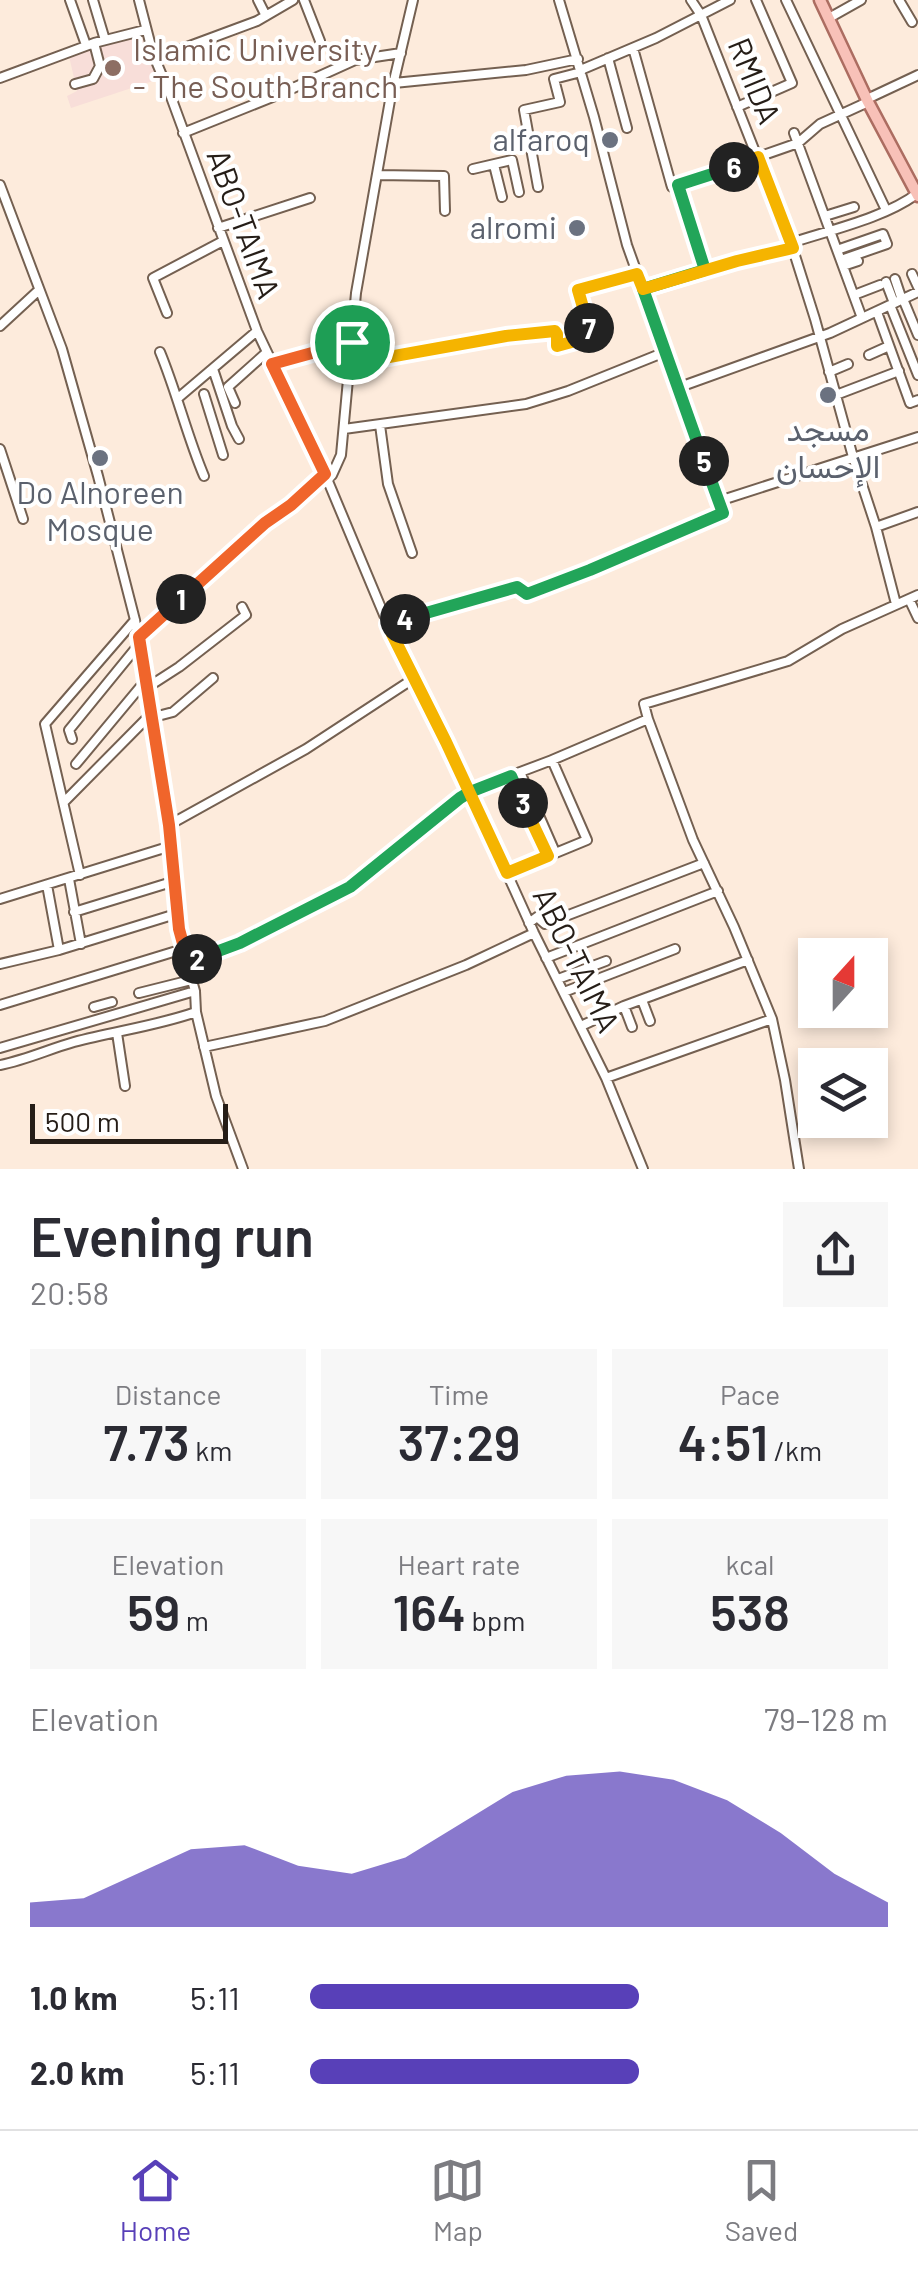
<!DOCTYPE html>
<meta charset="utf-8">
<style>
:root{--surface:#fff;--page:#f7f7f7;--text:#2b2b33;--muted:#7c7c81;--line:#e1e1e2;--accent:#5840b8}
body{margin:0;font-family:Barlow,Vazirmatn,sans-serif;background:var(--page);color:var(--text);height:100vh;display:flex;flex-direction:column;font-size:38px;white-space:nowrap}
*{box-sizing:border-box;margin:0}
p{font-size:32px;color:var(--muted)}
.icon{flex:none;width:55px;height:55px;fill:none;stroke:currentColor;stroke-width:2;stroke-linecap:round;stroke-linejoin:round}
.map{position:relative;height:1169px;overflow:hidden}
.drawer{display:flex;flex-direction:column;background:var(--surface);flex:1}
.drawer>*{flex:none}
.needle{width:65px;rotate:21deg}
.tools{position:absolute;left:798px;top:938px;display:grid;gap:20px}
.tools a{display:grid;place-items:center;width:90px;height:90px;border-radius:0px;background:var(--surface);box-shadow:0 5px 15px #0003;font-size:50px}
.scale{position:absolute;left:30px;bottom:25px;width:198px;box-sizing:border-box;padding-left:10px;border:5px solid #251d17;border-top:0;font-size:28px;line-height:35px;white-space:nowrap;color:#251d17;-webkit-text-stroke:8px #fff;paint-order:stroke}
.pin{position:absolute;display:grid;place-items:center;width:85px;height:85px;color:#fff;margin:-42px;border:5px solid #fff;border-radius:50%;box-shadow:0 2px 10px #0007}
.km{position:absolute;width:50px;height:50px;margin:-25px;border-radius:50%;background:#222;color:#fff;font-size:28px;line-height:50px;text-align:center}
.round{display:grid;place-items:center;flex:none;width:105px;height:105px;border-radius:0px;background:var(--page)}
.head{display:flex;align-items:center;justify-content:space-between;height:170px;padding:0 30px}
h1{font-size:55px;font-weight:600;line-height:75px}
.figures{display:grid;grid-template-columns:repeat(3,1fr);gap:15px;height:170px;padding:10px 30px}
.figures div{display:grid;align-content:center;border-radius:0px;background:var(--page);text-align:center}
.figures b{font-size:50px;font-weight:600}
.figures small{font-size:28px;font-weight:400}
.figures p{font-size:28px}
.chart{height:280px;padding:20px 30px}
.chart p{display:flex;justify-content:space-between}
.chart svg{width:100%;height:180px;margin-top:10px;fill:var(--accent);opacity:.7}
ul{padding:0 30px;list-style:none;font-size:32px}
li{display:grid;grid-template-columns:160px 120px 1fr;align-items:center;height:75px}
li i{height:25px;border-radius:12px;background:var(--accent)}
.dock{display:flex;justify-content:space-around;align-items:center;height:140px;border-top:2px solid var(--line);background:var(--surface);font-size:28px;color:var(--muted)}
.dock a{display:grid;justify-items:center;gap:5px}
.dock .active{color:var(--accent)}
.map>svg:first-child{display:block}
.education{fill:#f8ded9}
.lines{fill:none;stroke-linecap:round;stroke-linejoin:round}
.minor-casing{stroke:#746051;stroke-width:12}
.major-casing{stroke:#ac6d61;stroke-width:15}
.minor{stroke:#fff;stroke-width:8}
.major{stroke:#f8c1b8;stroke-width:10}
.split-1-casing{stroke:#fff;stroke-width:20}
.split-2-casing{stroke:#fff;stroke-width:20}
.split-3-casing{stroke:#fff;stroke-width:20}
.split-4-casing{stroke:#fff;stroke-width:20}
.split-5-casing{stroke:#fff;stroke-width:20}
.split-6-casing{stroke:#fff;stroke-width:20}
.split-7-casing{stroke:#fff;stroke-width:20}
.split-8-casing{stroke:#fff;stroke-width:20}
.split-1{stroke:#f0652b;stroke-width:12}
.split-2{stroke:#f0652b;stroke-width:12}
.split-3{stroke:#22a559;stroke-width:12}
.split-4{stroke:#f5b400;stroke-width:12}
.split-5{stroke:#22a559;stroke-width:12}
.split-6{stroke:#22a559;stroke-width:12}
.split-7{stroke:#f5b400;stroke-width:12}
.split-8{stroke:#f5b400;stroke-width:12}
.education-dot{fill:#8d6e63;stroke:#fff;stroke-width:4}
.worship-dot{fill:#6b7280;stroke:#fff;stroke-width:4}
.labels{text-anchor:middle;stroke-width:8;stroke-linejoin:round;paint-order:stroke}
.education-label{font-size:32px;fill:#785e54;stroke:#fff;text-anchor:start}
.street-label{font-size:32px;fill:#251d17;stroke:#fff}
.worship-label{font-size:32px;fill:#5b616d;stroke:#fff;text-anchor:end}
</style>
<div class="map">
<svg width="918" height="1169" viewBox="0 0 918 1169">
<rect width="100%" height="100%" fill="#fdebdc"/>
<path class="education" d="M140,33L159,79L71,108L67,96L77,91L69,56Z"/>
<g class="lines">
<defs>
<path id="minor" d="M70,0L86,45
M93,0L105,40
M139,0L153,54L171,97L257,331L325,474L392,634L467,785L534,933L606,1078L643,1169
M258,0L266,16
M304,0L320,41
M691,0L701,15L791,243L815,319L853,457L876,527L896,604
M786,0L886,210
M899,0L912,22
M829,18L861,0
M633,48L671,184L672,187L678,185
M155,57H160L257,21L293,0
M608,58L627,128
M0,78L94,43L145,30
M394,83L526,70L578,59
M75,84L93,79L100,66L94,43
M867,99L918,75
M737,107L792,83L756,0
M183,133L280,94L355,60L401,53
M794,133L862,318
M494,165L502,197
M473,169L512,160L519,192
M377,175L444,176L445,211
M0,185L62,349L98,476L135,620L169,825L183,949L195,991L196,1012L216,1096L243,1169
M538,187L524,110L560,102L554,79L581,72L583,69L656,38L730,0
M825,216L854,207
M218,228L310,198
M791,243C830,230 885,218 918,193
M837,250L883,234L887,244L841,260
M843,266L858,261
M705,270L678,185L798,143L820,124L868,102
M912,274L918,287
M895,279L902,300
M886,282L894,303
M643,289L737,261L793,248
M854,295L880,285
M903,299L918,335
M890,305L918,375
M877,312L910,403L918,400
M167,313L153,278L223,241
M0,326L39,290
M160,352C177,393 187,436 204,476
M869,355L889,346
M272,364L352,342
M350,364L507,337L555,331L557,334V346L590,337L578,289L637,274
M213,369L232,426L239,439
M829,372L848,364
M677,388L830,333L918,292
M204,394L223,455
M836,395L899,371
M178,398L257,331
M235,403L228,387L266,353
M380,425L388,484L412,553
M344,429L526,404L568,391L665,352
M0,449L23,519
M327,478L332,475L341,455L356,293L392,89L413,0
M719,501L918,437
M876,527L918,512
M909,599L918,618
M388,624L517,587L527,594L590,570L723,513L627,245L594,117L559,0
M139,637L265,523L291,505L325,474
M148,687L179,667L246,615L242,607
M648,719L693,840L734,927L772,1019L785,1080L799,1169
M72,739L69,730L140,643
M76,764L146,680
M520,772L555,852
M511,776L548,856
M64,802L151,714L154,717L173,712L213,678
M169,825L306,749L413,679
M507,873L587,840L552,760
M80,875L45,724L135,620
M69,879L81,944
M47,885L59,950
M0,899L171,846
M74,912L175,881
M529,923L537,917L545,924L704,863
M546,958L718,891
M188,962L240,943L350,887L470,791L552,760L648,719L644,704L788,661L842,629L918,595
M0,964L59,950L179,913
M558,979L606,961
M564,992L675,949
M139,993L191,980
M642,1000L650,1021
M0,1005L183,949
M624,1006L748,960
M94,1007L112,1002
M581,1026L624,1006L632,1027
M117,1033L125,1086
M204,1047L325,1021L466,965L534,933
M0,1048L195,991
M0,1065C26,1060 49,1049 74,1042C115,1031 156,1026 196,1012
M606,1078L772,1019"/>
<path id="major" d="M820,0L868,102L918,196"/>
</defs>
<use href="#minor" class="minor-casing"/>
<use href="#major" class="major-casing"/>
<use href="#minor" class="minor"/>
<use href="#major" class="major"/>
</g>
<g class="lines">
<defs>
<path id="split-1" d="M181,599L265,523L291,505L325,474L272,364L352,342"/>
<path id="split-2" d="M181,599L139,637L169,825L179,929L188,962L197,959"/>
<path id="split-3" d="M197,959L240,943L350,887L460,798L470,792L511,776L523,803"/>
<path id="split-4" d="M405,619L388,624L392,634L446,742L507,873L548,856L523,803"/>
<path id="split-5" d="M405,619L517,587L527,594L590,570L723,513L704,461"/>
<path id="split-6" d="M704,461L643,289L705,270L678,185L734,167"/>
<path id="split-7" d="M589,328L578,290L637,274L643,289L737,261L793,248L758,157L734,167"/>
<path id="split-8" d="M352,342L350,364L506,336L555,331L557,334V346L590,337L589,328"/>
</defs>
<use href="#split-1" class="split-1-casing"/>
<use href="#split-2" class="split-2-casing"/>
<use href="#split-3" class="split-3-casing"/>
<use href="#split-4" class="split-4-casing"/>
<use href="#split-5" class="split-5-casing"/>
<use href="#split-6" class="split-6-casing"/>
<use href="#split-7" class="split-7-casing"/>
<use href="#split-8" class="split-8-casing"/>
<use href="#split-1" class="split-1"/>
<use href="#split-2" class="split-2"/>
<use href="#split-3" class="split-3"/>
<use href="#split-4" class="split-4"/>
<use href="#split-5" class="split-5"/>
<use href="#split-6" class="split-6"/>
<use href="#split-7" class="split-7"/>
<use href="#split-8" class="split-8"/>
</g>
<circle class="education-dot" cx="113" cy="68" r="10"/>
<g class="worship-dot">
<circle cx="610" cy="140" r="10"/>
<circle cx="577" cy="228" r="10"/>
<circle cx="828" cy="395" r="10"/>
<circle cx="100" cy="458" r="10"/>
</g>
<g class="labels">
<g class="education-label">
<text x="133" y="61">Islamic University<tspan x="133" dy="37">- The South Branch</tspan></text>
</g>
<g class="street-label">
<text transform="translate(754 81) rotate(68)" y="11">RMIDA</text>
<text transform="translate(243 224) rotate(70)" y="11">ABO-TAIMA</text>
<text transform="translate(576 960) rotate(64)" y="11">ABO-TAIMA</text>
</g>
<g class="worship-label">
<text x="590" y="151">alfaroq</text>
<text x="557" y="239">alromi</text>
<text x="828" y="441" text-anchor="middle">مسجد<tspan x="828" dy="37">الإحسان</tspan></text>
<text x="100" y="504" text-anchor="middle">Do Alnoreen<tspan x="100" dy="37">Mosque</tspan></text>
</g>
</g>
</svg>
<div class="tools">
<a><svg class="needle" viewBox="-14 -14 28 28"><path d="M0-13l5 13h-10z" fill="#e53935"/><path d="M0 13l5-13h-10z" fill="#7c7c81"/></svg></a>
<a><svg class="icon" aria-label="layers" viewBox="0 0 24 24"><path d="M12 4l9 5-9 5-9-5zM3 14l9 5 9-5"/></svg></a>
</div>
<div class="scale">500 m</div>
<div class="pin" style="left:352px;top:342px;background:#1e9e55"><svg class="icon" aria-label="arrive" viewBox="0 0 24 24"><path d="M6 21V4h12l-3 4 3 4H6"/></svg></div>
<b class="km" style="left:181px;top:599px">1</b>
<b class="km" style="left:197px;top:959px">2</b>
<b class="km" style="left:523px;top:803px">3</b>
<b class="km" style="left:405px;top:619px">4</b>
<b class="km" style="left:704px;top:461px">5</b>
<b class="km" style="left:734px;top:167px">6</b>
<b class="km" style="left:589px;top:328px">7</b>
</div>
<section class="drawer">
<div class="head"><div><h1>Evening run</h1><p>20:58</p></div><a class="round"><svg class="icon" aria-label="share" viewBox="0 0 24 24"><path d="M12 15V3M7 8l5-5 5 5M5 13v7h14v-7"/></svg></a></div>
<div class="figures">
<div><p>Distance</p><b>7.73<small> km</small></b></div>
<div><p>Time</p><b>37:29</b></div>
<div><p>Pace</p><b>4:51<small> /km</small></b></div>
</div>
<div class="figures">
<div><p>Elevation</p><b>59<small> m</small></b></div>
<div><p>Heart rate</p><b>164<small> bpm</small></b></div>
<div><p>kcal</p><b>538</b></div>
</div>
<div class="chart"><p><span>Elevation</span>79–128 m</p>
<svg viewBox="0 0 160 44" preserveAspectRatio="none"><path d="M0 44V38L10 37L20 31L30 25L40 24L50 29L60 31L70 27L80 19L90 11L100 7L110 6L120 8L130 13L140 21L150 31L160 38V44z"/></svg>
</div>
<ul>
<li><b>1.0 km</b>5:11<i style="width:57%"></i></li>
<li><b>2.0 km</b>5:11<i style="width:57%"></i></li>
</ul>
</section>
<nav class="dock">
<a class="active"><svg class="icon" aria-label="home" viewBox="0 0 24 24"><path d="M3 11l9-7 9 7M6 9v11h12V9"/></svg>Home</a>
<a><svg class="icon" aria-label="map" viewBox="0 0 24 24"><path d="M3 6l6-2 6 2 6-2v14l-6 2-6-2-6 2zM9 4v14M15 6v14"/></svg>Map</a>
<a><svg class="icon" aria-label="saved" viewBox="0 0 24 24"><path d="M7 4h10v16l-5-4-5 4z"/></svg>Saved</a>
</nav>
